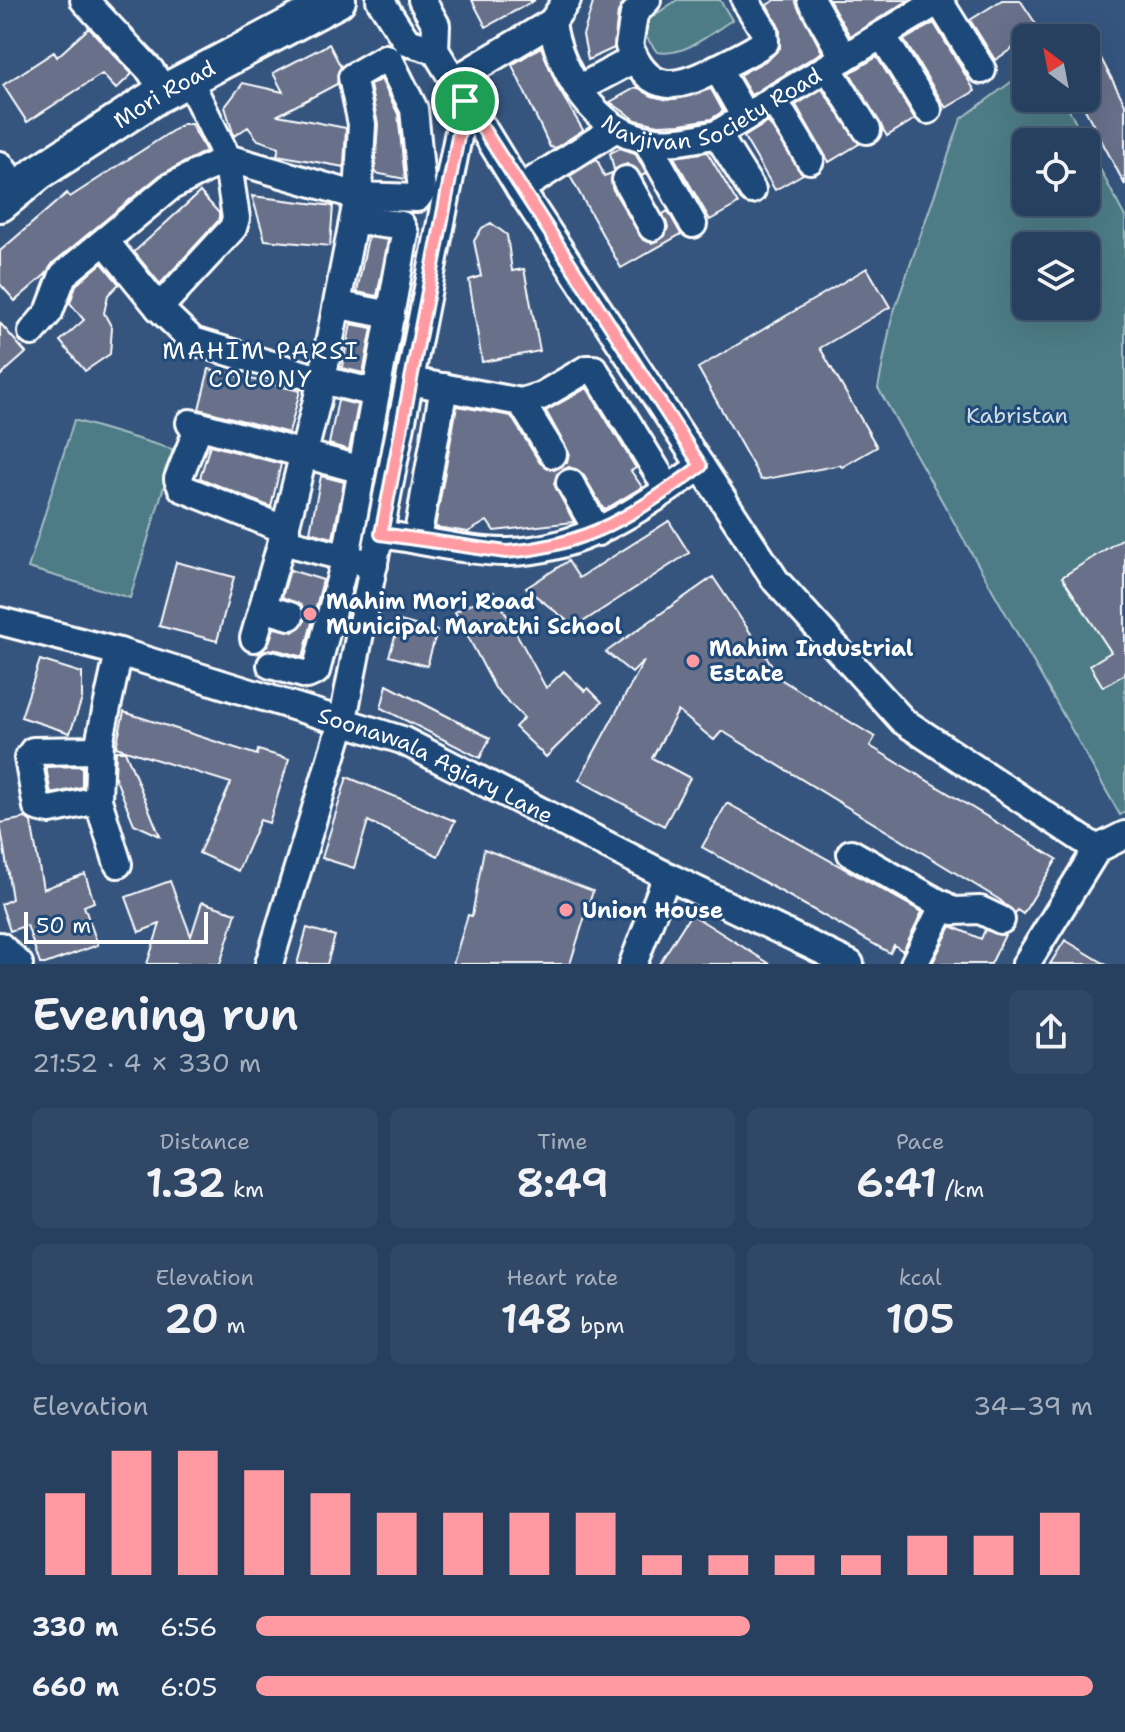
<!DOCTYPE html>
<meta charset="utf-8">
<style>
:root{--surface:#28405f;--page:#304765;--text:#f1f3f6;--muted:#a5afbd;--line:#445974;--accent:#ff9aa2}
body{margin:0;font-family:"Shantell Sans",sans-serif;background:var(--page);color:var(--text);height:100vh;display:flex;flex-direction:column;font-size:30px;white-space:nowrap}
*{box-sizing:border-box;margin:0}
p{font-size:26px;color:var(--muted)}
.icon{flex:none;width:44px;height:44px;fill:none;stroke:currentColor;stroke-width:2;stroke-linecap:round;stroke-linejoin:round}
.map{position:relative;height:964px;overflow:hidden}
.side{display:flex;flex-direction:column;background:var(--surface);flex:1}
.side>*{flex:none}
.needle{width:52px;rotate:328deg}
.buttons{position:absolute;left:1012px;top:24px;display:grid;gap:16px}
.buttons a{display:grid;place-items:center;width:88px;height:88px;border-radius:12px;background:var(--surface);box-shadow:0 8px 32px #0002,0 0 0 2px var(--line);font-size:40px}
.scale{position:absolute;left:24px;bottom:20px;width:184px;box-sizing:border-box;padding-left:8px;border:4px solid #fff;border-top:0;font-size:22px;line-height:28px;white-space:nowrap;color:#fff;-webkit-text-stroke:6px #1f4a7a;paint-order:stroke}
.pin{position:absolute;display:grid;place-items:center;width:68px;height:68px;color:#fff;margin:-34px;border:4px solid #fff;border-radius:50%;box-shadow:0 2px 8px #0007}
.round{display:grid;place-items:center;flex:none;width:84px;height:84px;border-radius:12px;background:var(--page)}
.head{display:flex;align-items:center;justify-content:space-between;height:136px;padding:0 32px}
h1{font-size:44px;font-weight:600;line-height:60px}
.figures{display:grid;grid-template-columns:repeat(3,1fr);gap:12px;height:136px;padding:8px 32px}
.figures div{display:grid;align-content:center;border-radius:12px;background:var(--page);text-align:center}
.figures b{font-size:40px;font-weight:600}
.figures small{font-size:22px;font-weight:400}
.figures p{font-size:22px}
.chart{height:224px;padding:16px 32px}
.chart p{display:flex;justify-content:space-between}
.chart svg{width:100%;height:144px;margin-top:8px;stroke:var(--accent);stroke-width:6}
ul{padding:0 32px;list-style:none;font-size:26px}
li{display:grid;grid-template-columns:128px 96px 1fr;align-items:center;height:60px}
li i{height:20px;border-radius:10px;background:var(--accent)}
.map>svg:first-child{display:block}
.green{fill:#4d7c86;stroke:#a6bec2;stroke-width:2;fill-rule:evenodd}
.building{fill:#68708a;stroke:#fff;stroke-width:2}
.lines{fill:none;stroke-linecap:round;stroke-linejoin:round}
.minor-casing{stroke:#fff;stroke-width:32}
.major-casing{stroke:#fff;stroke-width:40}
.minor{stroke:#1f4a7a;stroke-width:26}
.major{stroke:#1f4a7a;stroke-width:34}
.route-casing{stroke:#fff;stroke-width:16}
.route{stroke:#ff9aa2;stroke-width:10}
.poi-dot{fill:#ff9aa2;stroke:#1f4a7a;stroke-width:3}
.labels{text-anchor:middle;stroke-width:6;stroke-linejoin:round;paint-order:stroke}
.street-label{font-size:22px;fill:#fff;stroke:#1f4a7a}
.park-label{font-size:22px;fill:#d2dee1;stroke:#1f4a7a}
.poi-label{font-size:22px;font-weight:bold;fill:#fff;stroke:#1f4a7a;text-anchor:start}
.neighbourhood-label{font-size:24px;letter-spacing:2px;fill:#fff;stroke:#1f4a7a}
</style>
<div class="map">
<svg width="1125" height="964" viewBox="0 0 1125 964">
<rect width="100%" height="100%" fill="#35557f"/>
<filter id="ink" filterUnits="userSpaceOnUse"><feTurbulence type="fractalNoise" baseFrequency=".0125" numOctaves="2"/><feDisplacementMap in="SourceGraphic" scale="16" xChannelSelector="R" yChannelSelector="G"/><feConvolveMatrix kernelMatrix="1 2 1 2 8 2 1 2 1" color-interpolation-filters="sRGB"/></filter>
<g filter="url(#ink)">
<path class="green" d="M677,0H720L732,20C710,34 684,57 657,52L644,34L649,19Z
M1026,71V98H1063L1086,142H1026V202H1086V142L1125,217V812L1120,815L878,388L892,317L961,119ZM1026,246H1086V306H1026Z
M74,420L175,450L130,598L28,568Z"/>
<path class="building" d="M472,0H535L486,27Z
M594,0H625L618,12L614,48L588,60L583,35Z
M775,0H795L822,52L751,95L739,75L769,59L780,48V29L767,5Z
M829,0H909L850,36Z
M1002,0H1020L1040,30L995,60L970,20Z
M934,23L975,91L946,108L904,40Z
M89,28L132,74L116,89L102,74L27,122L3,85L54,52L57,57Z
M1086,30L1125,104V185L1079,98H1086Z
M329,44L341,67L337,84L278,115L346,128L344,167L277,155L279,147L258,140L248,127L234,136L225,107L243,83L283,92L273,73Z
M541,47L557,86L583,130L555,148L550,147L512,65Z
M877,57L915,119L887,136L850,73Z
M381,79L398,114L405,179L375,173L378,124L370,85Z
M637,87L652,96L668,100L711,89L723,111L711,119L681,124L659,125L636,120L610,102Z
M822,89L859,144L829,162L796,105Z
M768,122L803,174L775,190L744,137Z
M183,124H191L206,151L160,175L53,263L46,274L15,301L0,284V251L67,193L70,197Z
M620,148L635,153L646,173L642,176L627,164L614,170L610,153Z
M707,152L738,204L710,220L674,157Z
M597,159L604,176L612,173V188L643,240L652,243L665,236L668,227L663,214L668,211L681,234L621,268L570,176Z
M200,192L219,213V220L160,284L134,252Z
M252,196L333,206L330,246L265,240Z
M491,223L507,235L512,271L524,269L540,351L482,362L469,280L481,276L474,241L482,228Z
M368,237L388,240L377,296L357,292Z
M102,263L119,284L108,295L104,313L112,328L110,354L85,371L60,341L84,320L70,303L76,285Z
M867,268L890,307L820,348L877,447L842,467L840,465L761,480L698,368Z
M0,323L26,353L0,376Z
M351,324L372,328L363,373L342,368Z
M209,369L300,391L289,433L199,409Z
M587,388L636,468L631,471L642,487L604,510L583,474L569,467L557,474L554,484L574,522L494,531L487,521L468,532L435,527L457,406L511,416L540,463L554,470L567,462L569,453L546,411Z
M338,400L358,405L349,450L329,444Z
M210,445L281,464L271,507L200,478Z
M321,476L344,482L333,538L310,532Z
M669,521L689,553L575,627L526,588L568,561L579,578Z
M1125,537V674L1103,687L1090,665L1111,652L1062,577Z
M176,562L234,577L217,641L159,626Z
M290,570L323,580L303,657L274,649L259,653L269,643L274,628L293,632L305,621L302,606L282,597Z
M713,577L782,680L875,737L870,746L1057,859L1023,914L1017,910L1015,914L1000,900L722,731L714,740L678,711L652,758L690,778L664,826L579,780L644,661L632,673L606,652Z
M494,592L546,688L564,671L585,691L588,688L602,702L546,757L515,727L524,718L495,688L455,612Z
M400,621L437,631L427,666L389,656Z
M40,660L82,673V699L70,733L21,717Z
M387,685L490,738L480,758L381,708Z
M124,712L257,755L258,750L289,759L269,823L260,820L238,871L199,853L231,783L116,747Z
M116,751H125L160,836L134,824L115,777Z
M82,766V787L51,794L46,767Z
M347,777L455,821L438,856L368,821L354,868L322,858Z
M727,803L922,912L903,951L894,945L890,953L702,847Z
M26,818L31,822L43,889L85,874L94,902L84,906L98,945L45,964H40L27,925L10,931L1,904L12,899L0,823Z
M484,849L593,891L570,964H453L468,915L472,916Z
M170,881L191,936L202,902L236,913L220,964H147L160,924L139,932L126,897Z
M691,914L770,964H659Z
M951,926L981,939L985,930L1005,935L991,964H932Z
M307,928L335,936L327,964H297Z
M1065,940L1105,964H1050Z"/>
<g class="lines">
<defs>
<g id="minor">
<path d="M84,0L150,70L164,91"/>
<path d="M380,0L407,42L435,50L436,25L422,0"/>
<path id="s1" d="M567,0L552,22C558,70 597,133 649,140C673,144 694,139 717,134L940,0"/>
<path d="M647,0L634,14L629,46C650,98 679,88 720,67C735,59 752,52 765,42L764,31L745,0"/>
<path d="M811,0L844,58"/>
<path d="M939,1L982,70"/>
<path d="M882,35L928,110"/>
<path d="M435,50L520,189L776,581L903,721L1097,849"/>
<path d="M385,58L390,61L414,109L422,191L417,198L358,196L362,124L352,77Z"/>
<path d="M717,68L745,117"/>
<path d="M828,68L867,130"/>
<path d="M453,81L552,22"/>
<path d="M578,89L634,59"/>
<path d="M773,99L810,160"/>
<path d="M717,134L752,190"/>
<path d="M646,140L693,224"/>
<path d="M0,165L17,189"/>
<path d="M626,180L652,227"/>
<path d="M520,189L616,128"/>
<path d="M105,241L159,308"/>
<path d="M339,305L391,315"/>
<path d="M32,332L49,312L63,275L170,187L227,158L188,78"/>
<path d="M410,381L521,402L541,396L587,369H594L668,489"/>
<path d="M521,402L553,454"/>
<path d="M190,423L362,470"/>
<path d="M199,426L178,479L182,488L286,530"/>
<path d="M570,483L598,532"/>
<path d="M381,534C422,540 467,552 508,552C583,551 643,507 701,466"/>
<path d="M417,539L444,387"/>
<path d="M374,565L282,541L322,380L193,341L159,308L233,228L236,218L227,158L358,196L322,380L376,393"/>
<path d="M263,608L290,616"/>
<path id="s2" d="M0,621L119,652L402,740L667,876L850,964"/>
<path d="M254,638L282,541"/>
<path d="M271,665L307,675L316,671L346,557L405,234L401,225L355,220"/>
<path d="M98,800L50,810L37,807L28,758L33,751L99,750"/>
<path d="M851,853L953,911L980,910L1001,920"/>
<path d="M118,864L98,800L100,739L119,652"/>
<path d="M0,946L19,964"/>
<path d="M269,964L343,719L465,101"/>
<path d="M633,964L667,876"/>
<path d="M914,964L944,905"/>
<path d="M1026,964L1097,849L1125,835"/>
</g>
<g id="major">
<path id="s3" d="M0,204L38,173L158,95L338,0"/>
</g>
</defs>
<use href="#minor" class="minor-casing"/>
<use href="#major" class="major-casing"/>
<use href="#minor" class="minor"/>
<use href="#major" class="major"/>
</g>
</g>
<g class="lines" filter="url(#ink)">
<defs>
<path id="route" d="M465,101L701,466C636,513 589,546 506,552L381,534Z"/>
</defs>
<use href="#route" class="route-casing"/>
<use href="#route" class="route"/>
</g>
<g class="poi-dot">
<circle cx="310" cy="614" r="8"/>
<circle cx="693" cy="661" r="8"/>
<circle cx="566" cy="910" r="8"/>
</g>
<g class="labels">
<g class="street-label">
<text dy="8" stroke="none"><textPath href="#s1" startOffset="258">Navjivan Society Road</textPath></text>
<text dy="8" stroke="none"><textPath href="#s3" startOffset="198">Mori Road</textPath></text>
<text dy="8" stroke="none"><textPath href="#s2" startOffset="460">Soonawala Agiary Lane</textPath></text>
</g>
<g class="park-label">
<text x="1017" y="423">Kabristan</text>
</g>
<g class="poi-label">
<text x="326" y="609">Mahim Mori Road<tspan x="326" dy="25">Municipal Marathi School</tspan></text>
<text x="709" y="656">Mahim Industrial<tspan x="709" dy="25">Estate</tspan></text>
<text x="582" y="918">Union House</text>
</g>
<g class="neighbourhood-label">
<text x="261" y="359">MAHIM PARSI<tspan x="261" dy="28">COLONY</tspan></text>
</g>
</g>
</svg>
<div class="buttons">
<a><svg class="needle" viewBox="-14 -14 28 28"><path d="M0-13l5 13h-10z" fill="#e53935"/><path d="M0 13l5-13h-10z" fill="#a5afbd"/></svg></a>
<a><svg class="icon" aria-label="locate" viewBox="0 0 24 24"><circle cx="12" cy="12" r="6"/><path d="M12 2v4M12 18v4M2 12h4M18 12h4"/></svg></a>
<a><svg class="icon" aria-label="layers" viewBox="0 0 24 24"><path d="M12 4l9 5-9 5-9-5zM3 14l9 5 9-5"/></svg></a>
</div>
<div class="scale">50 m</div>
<div class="pin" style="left:465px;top:101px;background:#1e9e55"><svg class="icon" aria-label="arrive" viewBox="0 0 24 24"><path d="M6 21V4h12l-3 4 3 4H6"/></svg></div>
</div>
<section class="side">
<div class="head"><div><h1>Evening run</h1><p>21:52 · 4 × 330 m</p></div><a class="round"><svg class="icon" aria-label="share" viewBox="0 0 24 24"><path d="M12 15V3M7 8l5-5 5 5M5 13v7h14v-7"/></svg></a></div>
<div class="figures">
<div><p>Distance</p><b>1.32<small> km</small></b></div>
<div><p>Time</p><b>8:49</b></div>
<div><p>Pace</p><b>6:41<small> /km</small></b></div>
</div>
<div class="figures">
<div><p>Elevation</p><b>20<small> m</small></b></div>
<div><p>Heart rate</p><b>148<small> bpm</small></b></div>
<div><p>kcal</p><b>105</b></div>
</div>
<div class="chart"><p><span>Elevation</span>34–39 m</p>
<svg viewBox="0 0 160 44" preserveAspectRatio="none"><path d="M5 44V19M15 44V6M25 44V6M35 44V12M45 44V19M55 44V25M65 44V25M75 44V25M85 44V25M95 44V38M105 44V38M115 44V38M125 44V38M135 44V32M145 44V32M155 44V25"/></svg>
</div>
<ul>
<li><b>330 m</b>6:56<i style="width:59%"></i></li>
<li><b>660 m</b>6:05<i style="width:100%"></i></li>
</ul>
</section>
